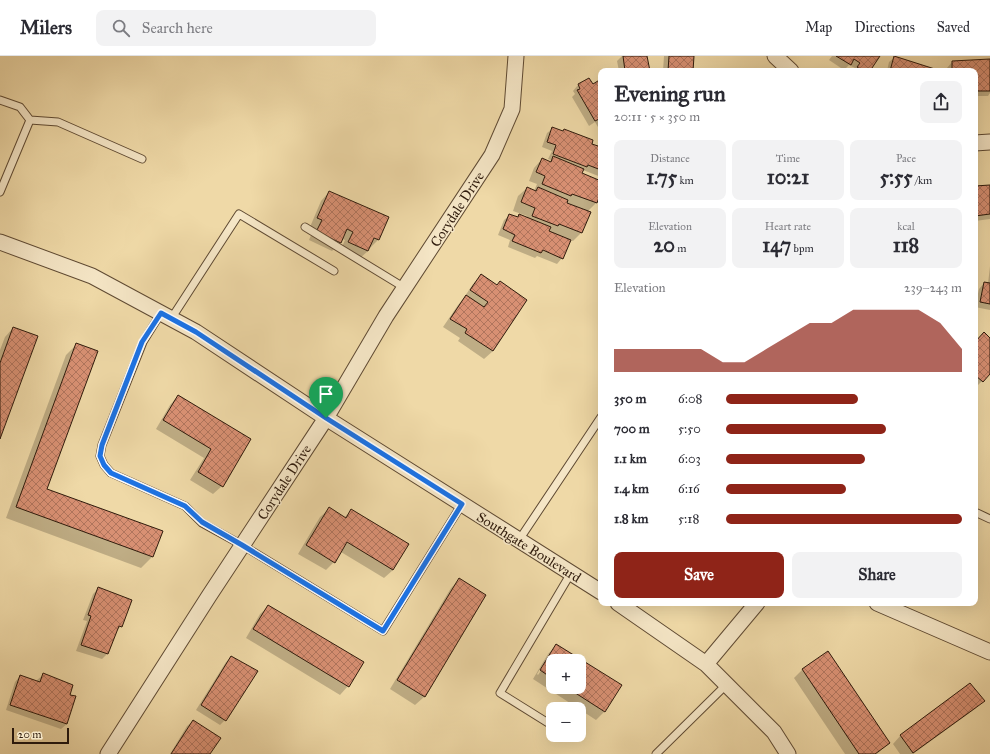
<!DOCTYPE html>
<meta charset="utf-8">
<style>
:root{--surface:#fff;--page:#f2f2f3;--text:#2b2b33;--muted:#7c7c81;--line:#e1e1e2;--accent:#8f2418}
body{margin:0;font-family:"IM FELL Great Primer",serif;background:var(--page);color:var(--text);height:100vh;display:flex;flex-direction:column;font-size:15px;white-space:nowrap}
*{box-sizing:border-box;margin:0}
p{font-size:13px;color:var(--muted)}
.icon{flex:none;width:22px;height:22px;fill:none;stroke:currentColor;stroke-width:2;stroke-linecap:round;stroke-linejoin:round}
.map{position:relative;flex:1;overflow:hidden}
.side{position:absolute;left:598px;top:12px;width:380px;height:538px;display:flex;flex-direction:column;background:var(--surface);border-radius:8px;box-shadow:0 4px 16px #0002}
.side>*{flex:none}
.controls{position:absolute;left:546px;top:598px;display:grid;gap:8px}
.controls a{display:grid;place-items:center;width:40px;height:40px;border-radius:8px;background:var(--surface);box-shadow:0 4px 16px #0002;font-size:20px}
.scale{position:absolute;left:12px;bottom:10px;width:57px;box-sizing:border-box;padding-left:4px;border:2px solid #2f1b0c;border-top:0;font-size:11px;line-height:14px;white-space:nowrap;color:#2f1b0c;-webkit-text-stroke:3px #f5e6c6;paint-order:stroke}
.pin{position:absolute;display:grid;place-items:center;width:34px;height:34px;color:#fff;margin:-41px -17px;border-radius:50% 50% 50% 0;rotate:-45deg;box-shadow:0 0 4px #0007}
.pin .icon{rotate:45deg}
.round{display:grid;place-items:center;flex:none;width:42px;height:42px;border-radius:8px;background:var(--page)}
.headline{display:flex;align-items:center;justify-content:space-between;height:68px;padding:0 16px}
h1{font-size:22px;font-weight:700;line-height:30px}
.figures{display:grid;grid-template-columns:repeat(3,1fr);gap:6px;height:68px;padding:4px 16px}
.figures div{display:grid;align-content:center;border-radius:8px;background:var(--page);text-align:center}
.figures b{font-size:20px;font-weight:700}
.figures small{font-size:11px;font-weight:400}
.figures p{font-size:11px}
.chart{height:112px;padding:8px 16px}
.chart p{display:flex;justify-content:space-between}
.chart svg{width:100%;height:72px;margin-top:4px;fill:var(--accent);opacity:.7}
.primary-button{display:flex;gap:8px;margin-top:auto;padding:8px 16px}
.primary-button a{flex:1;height:46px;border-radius:8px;background:var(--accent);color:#fff;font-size:16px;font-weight:700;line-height:46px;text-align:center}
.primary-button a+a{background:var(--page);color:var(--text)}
ul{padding:0 16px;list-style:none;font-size:13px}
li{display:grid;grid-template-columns:64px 48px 1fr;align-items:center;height:30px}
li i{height:10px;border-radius:5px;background:var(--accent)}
header{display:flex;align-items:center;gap:24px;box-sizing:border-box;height:56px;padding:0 20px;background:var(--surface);border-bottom:1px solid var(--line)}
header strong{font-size:19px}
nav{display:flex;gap:22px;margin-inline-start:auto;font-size:14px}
.search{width:280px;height:36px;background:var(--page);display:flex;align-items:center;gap:10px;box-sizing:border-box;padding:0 14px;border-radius:8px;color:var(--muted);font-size:15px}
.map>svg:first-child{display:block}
.shadow{fill:#0003;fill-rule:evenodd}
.building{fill:url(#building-cross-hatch);stroke:#2f1b0c}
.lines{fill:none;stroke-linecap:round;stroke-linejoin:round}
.service-casing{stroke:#5f4a33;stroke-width:9}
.minor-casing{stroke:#5f4a33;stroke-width:17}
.service{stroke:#f5e6c6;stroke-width:7}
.minor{stroke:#f5e6c6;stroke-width:15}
.route-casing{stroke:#fff;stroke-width:8}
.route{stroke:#1a73e8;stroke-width:5}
.labels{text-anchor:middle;stroke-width:3;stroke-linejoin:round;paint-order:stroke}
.street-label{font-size:14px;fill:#2f1b0c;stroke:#f5e6c6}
</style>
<header>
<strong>Milers</strong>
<div class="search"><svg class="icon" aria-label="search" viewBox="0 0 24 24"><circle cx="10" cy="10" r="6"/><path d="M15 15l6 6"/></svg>Search here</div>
<nav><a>Map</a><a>Directions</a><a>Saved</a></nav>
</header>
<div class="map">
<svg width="990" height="698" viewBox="0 0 990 698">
<defs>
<pattern id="building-cross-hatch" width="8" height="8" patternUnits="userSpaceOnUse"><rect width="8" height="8" fill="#d89073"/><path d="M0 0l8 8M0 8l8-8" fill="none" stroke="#b0755d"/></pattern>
</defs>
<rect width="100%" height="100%" fill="#efd9a7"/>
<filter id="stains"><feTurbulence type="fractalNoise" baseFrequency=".005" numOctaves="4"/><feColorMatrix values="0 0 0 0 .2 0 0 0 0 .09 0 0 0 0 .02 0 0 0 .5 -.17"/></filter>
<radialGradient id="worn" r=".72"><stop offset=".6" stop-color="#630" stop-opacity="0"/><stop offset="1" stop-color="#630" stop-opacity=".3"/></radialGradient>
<path class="shadow" d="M622,0H646L649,15H619L617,5Z
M664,0H693L692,15H663Z
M832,0H879L869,15H853L855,12L849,9L844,14L829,4Z
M895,1L936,15H887L889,6Z
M990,4V37L988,40H975V15H947V12L952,6Z
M589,23L592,30L601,25V76L595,66L589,70L572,41L575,38L573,35L578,29Z
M553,72L601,92V121L583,114L580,118L601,126V133L596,147L587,156L589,157L581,177L573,185L570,184L562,202L557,208L537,200L535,202L508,191L510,184L498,179L504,164L510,159L517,162L520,159L526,162L527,160L513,155L518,140L527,132L534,135L537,128L529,125L534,112L542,103L549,106L551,104L548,103L552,95L542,91L547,77Z
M990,130V163L975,165V131Z
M329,136L388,162L378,184L370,192H369L368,195L359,203L340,195L345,184L342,183L341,186L332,195L309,184L314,172L310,171L321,145Z
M990,210V254L975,251L979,233L984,227L988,228Z
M481,220L496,230L526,244L493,295L484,303L458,285L460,282L443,271L458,249L463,243L473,228Z
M13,272L0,380V294L5,281Z
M990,284V317L976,331L975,330V287Z
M77,288L46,433L161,476L152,501L141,512L6,462L66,299Z
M178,340L250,384L222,430L213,438L190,424L204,402L156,373L170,349Z
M329,453L344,462L351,454L408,489L393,514L384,522L341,496L334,506L326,514L298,498L320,461Z
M459,524L485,539L424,641L415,649L390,633L451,532Z
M98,533L121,570L116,576L107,598L102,603L76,595L87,565L83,564L93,538Z
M269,550L348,630L340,639L246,582L260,558Z
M556,590L621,629L604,656L596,664L533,623L548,598ZM549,598H552L538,619L537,618ZM553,605H579V631H553Z
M828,596L889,687L877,698H845L794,622L802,614Z
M232,601L225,664L220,669L196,654L226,606Z
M43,619L69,639L67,668L61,673L6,654L15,626L20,620L37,626V624Z
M983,645L975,653L913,698H900L893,688L901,679Z
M193,665L209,698H170L187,670Z"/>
<path class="building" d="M623,0H647L650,15H625Z
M669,0H694L693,15H668Z
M836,0H880L870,15H863L857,11L860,7L854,3L851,9Z
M894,0L938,14L937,15H890Z
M990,3V35H975V15H952V5Z
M589,22L593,28L601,23V62L595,65L577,34L580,33L578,28Z
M552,71L563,75L564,73L593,84L592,88L601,91V114L588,109L587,111L553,98L556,89L547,86Z
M553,100L584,113L582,117L601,125V136L597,147L572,138L571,140L542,128L545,120L536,116L542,102L551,106Z
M990,129V158L975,160V130Z
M527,131L536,135L538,131L568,144L567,147L591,156L582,177L559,168L558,170L532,160L535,152L521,146Z
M329,135L389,161L379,184L374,182L368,195L348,186L353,176L347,173L341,187L316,176L322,164L317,162Z
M509,158L518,161L519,158L551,171L549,175L571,184L563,203L543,194L541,197L512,185L515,179L503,173Z
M481,218L497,229L500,225L527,244L493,295L465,277L467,273L450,263L466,239L484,251L488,246L470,234Z
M984,226L990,227V248L980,246Z
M13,271L38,280L0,383V307Z
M984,276L990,282V318L983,326L975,319V286Z
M76,287L98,295L47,433L163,475L153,501L16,451Z
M178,339L251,383L223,431L198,416L211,393L163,364Z
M329,451L346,462L351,453L409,488L393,514L347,486L335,507L306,489Z
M459,522L486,539L425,641L397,624Z
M98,531L132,544L122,571L119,570L108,598L81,589L91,560L88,559Z
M268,549L364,606L349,631L253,573Z
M556,588L622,629L605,656L566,631H579V605H553V623L540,614Z
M828,595L890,687L875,698H859L802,613Z
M231,600L258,615L226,665L201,649Z
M43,617L73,629L70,639L76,640L67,668L10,649L20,619L40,626Z
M970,627L985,645L913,697L900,679Z
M193,664L221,682L210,698H171Z"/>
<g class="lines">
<defs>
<path id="service" d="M0,44L20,51L30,64L0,136
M30,64L58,66L142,103
M305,171L405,232
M161,257L143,286L102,389L100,400L104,409L111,417L185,450L202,467L242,489L383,575L462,448
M171,263L239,158L334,215
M975,456L990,463
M519,484L601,361
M553,670L500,637L571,517
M567,679L570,681
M656,698L727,628"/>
<path id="minor" d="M775,0L791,15
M975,87L990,86
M0,186L92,220L196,276L326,362L601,536
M618,547L706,608L774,676L788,698
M877,547L990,596
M706,608L757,547
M108,698L209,540L326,362L386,260L492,99L512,53L516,0"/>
</defs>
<use href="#service" class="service-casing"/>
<use href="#minor" class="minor-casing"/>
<use href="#service" class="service"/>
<use href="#minor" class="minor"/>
</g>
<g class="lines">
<defs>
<path id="route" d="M161,257L196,276L326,362L462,448L383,575L242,489L202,466L185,450L111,417L104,409L100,400L102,389L142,286Z"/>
</defs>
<use href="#route" class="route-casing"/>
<use href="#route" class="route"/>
</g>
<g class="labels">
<g class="street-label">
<text transform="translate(457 153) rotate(-57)" y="5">Corydale Drive</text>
<text transform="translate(284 426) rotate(-57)" y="5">Corydale Drive</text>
<text transform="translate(529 491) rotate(32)" y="5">Southgate Boulevard</text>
</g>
</g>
<rect width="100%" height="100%" filter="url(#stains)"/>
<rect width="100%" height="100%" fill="url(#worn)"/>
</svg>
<div class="controls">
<a>+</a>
<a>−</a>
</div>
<div class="scale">20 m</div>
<div class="pin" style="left:326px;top:362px;background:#1e9e55"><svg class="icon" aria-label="arrive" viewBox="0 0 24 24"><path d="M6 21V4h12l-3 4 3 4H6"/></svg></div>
<section class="side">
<div class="headline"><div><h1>Evening run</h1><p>20:11 · 5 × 350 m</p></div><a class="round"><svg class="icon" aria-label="share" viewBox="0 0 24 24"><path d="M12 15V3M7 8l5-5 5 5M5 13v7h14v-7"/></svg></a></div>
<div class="figures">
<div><p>Distance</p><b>1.75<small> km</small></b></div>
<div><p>Time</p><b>10:21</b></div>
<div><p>Pace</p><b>5:55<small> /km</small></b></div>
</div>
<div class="figures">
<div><p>Elevation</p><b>20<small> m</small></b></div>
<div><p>Heart rate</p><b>147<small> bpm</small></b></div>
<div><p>kcal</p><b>118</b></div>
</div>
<div class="chart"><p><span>Elevation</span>239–243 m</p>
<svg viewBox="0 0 160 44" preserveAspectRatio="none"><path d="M0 44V30L10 30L20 30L30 30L40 30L50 38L60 38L70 30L80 22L90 14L100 14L110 6L120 6L130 6L140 6L150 14L160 30V44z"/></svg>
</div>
<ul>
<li><b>350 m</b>6:08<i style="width:56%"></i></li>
<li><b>700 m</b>5:50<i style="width:68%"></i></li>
<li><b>1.1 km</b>6:03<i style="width:59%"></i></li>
<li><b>1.4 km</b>6:16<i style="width:51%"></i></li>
<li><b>1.8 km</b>5:18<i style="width:100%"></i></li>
</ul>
<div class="primary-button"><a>Save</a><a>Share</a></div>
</section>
</div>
